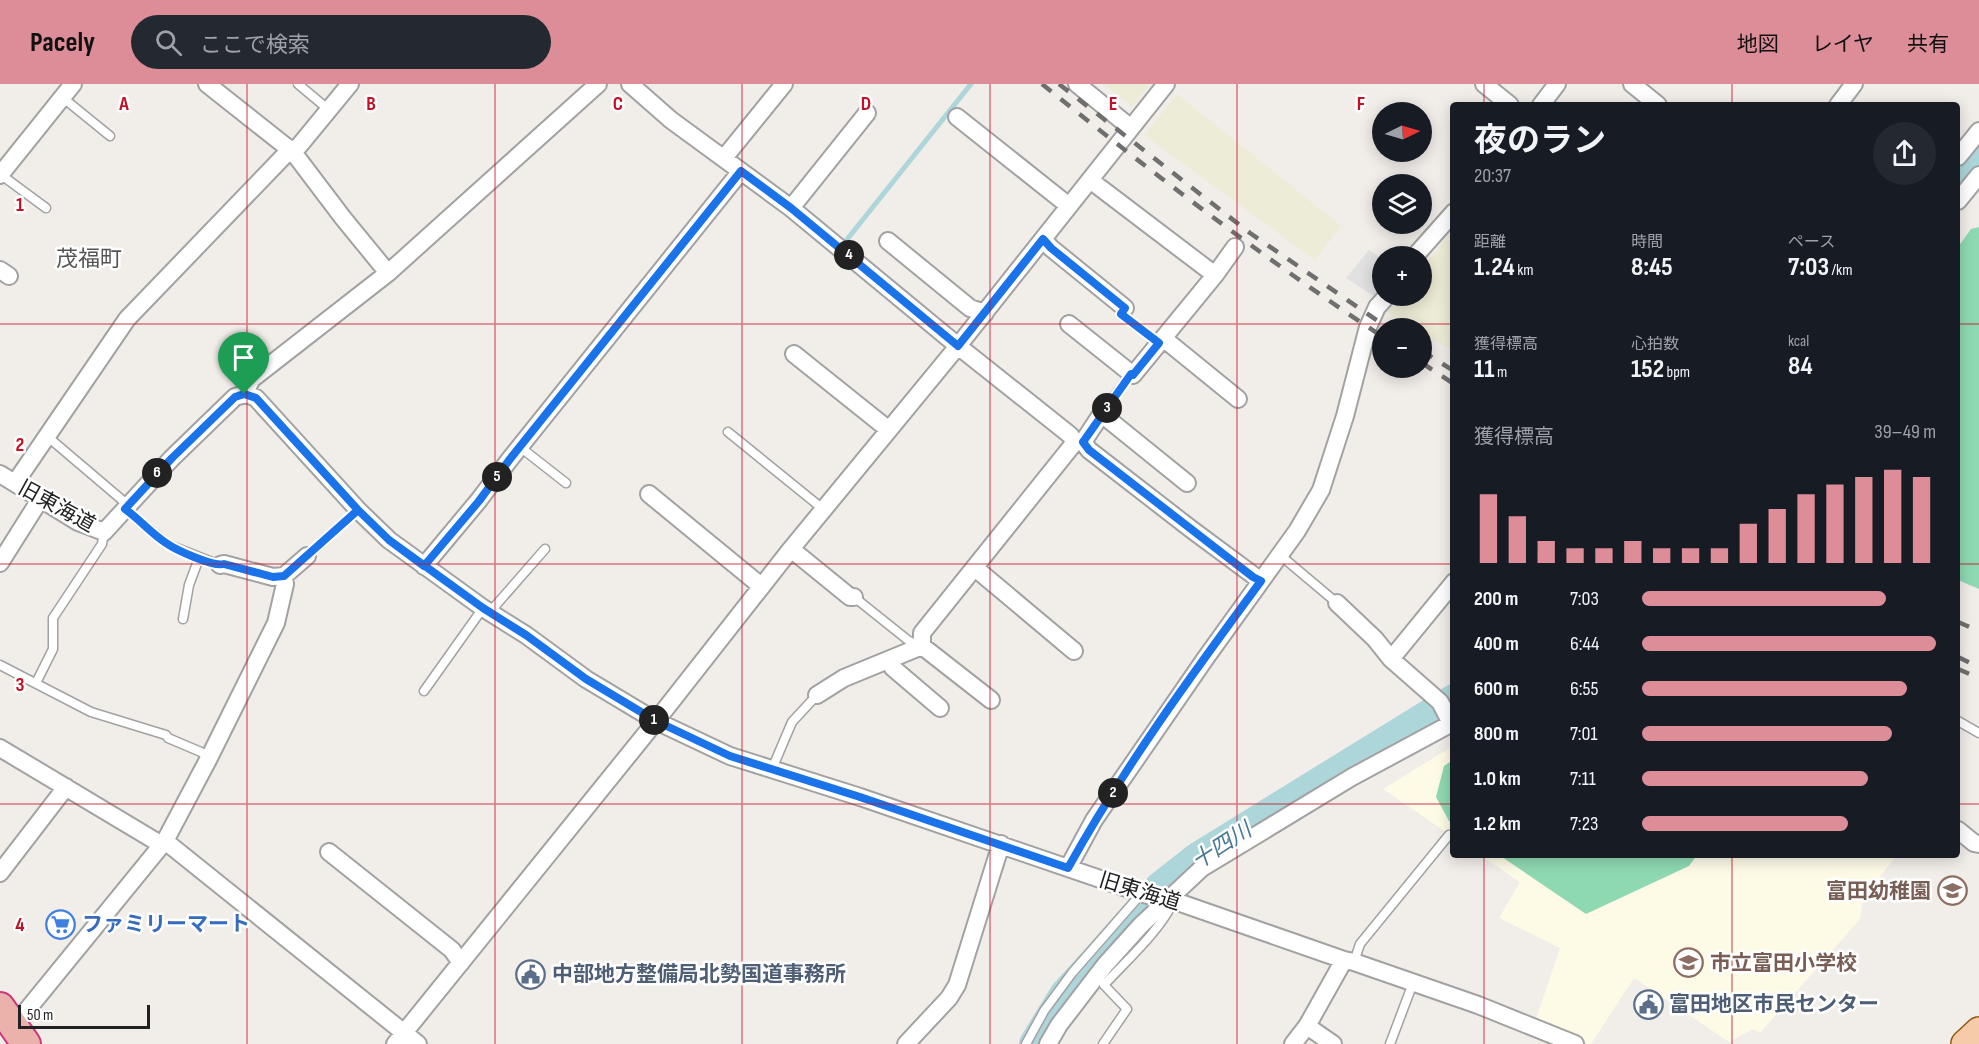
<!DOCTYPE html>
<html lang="ja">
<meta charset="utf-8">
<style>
:root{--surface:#171b24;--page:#242831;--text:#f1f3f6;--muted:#9ea1a6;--accent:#dc8d98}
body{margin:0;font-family:"Sofia Sans Condensed","Noto Sans JP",sans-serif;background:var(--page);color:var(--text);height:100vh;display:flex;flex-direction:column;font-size:22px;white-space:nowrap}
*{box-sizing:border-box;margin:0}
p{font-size:20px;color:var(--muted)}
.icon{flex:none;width:33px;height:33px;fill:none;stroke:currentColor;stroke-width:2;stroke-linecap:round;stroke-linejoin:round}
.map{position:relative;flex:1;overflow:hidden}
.sheet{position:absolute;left:1450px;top:18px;width:510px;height:756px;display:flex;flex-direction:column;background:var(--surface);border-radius:6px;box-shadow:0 3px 15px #0003}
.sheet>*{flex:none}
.needle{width:39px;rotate:85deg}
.buttons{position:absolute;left:1372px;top:18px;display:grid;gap:12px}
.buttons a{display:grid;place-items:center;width:60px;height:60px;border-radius:50%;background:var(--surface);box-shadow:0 3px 15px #0003;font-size:30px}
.scale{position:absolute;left:18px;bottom:15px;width:132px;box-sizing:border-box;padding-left:6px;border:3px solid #212121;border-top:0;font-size:16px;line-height:21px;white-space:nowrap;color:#212121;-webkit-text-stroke:4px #fff;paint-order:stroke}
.pin{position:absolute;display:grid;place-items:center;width:51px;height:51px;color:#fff;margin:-62px -26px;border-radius:50% 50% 50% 0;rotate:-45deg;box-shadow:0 0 6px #0007}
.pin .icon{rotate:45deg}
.km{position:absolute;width:30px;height:30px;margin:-15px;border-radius:50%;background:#222;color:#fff;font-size:16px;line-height:30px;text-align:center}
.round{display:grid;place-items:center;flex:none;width:63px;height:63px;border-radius:32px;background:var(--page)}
.summary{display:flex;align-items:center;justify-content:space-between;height:102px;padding:0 24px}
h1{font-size:33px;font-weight:700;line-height:45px}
.figures{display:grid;grid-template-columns:repeat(3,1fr);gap:9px;height:102px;padding:6px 24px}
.figures div{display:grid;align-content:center}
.figures b{font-size:26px;font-weight:700}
.figures small{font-size:16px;font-weight:400}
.figures p{font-size:16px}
.chart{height:168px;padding:12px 24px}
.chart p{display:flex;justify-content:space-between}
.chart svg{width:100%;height:108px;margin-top:6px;stroke:var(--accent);stroke-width:6}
ul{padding:0 24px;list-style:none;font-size:20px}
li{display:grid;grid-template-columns:96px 72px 1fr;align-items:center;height:45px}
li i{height:15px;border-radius:8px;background:var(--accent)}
header{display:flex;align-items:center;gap:36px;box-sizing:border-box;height:84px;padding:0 30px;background:var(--accent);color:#111}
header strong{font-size:28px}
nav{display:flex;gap:33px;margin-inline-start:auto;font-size:21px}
.search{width:420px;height:54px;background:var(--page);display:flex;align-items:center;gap:15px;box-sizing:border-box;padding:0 21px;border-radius:33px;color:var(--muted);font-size:22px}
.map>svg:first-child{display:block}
.education{fill:#fdfae6}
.farmland{fill:#edecd6}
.pitch{fill:#8ed9b2}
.parking{fill:#e1e1e1}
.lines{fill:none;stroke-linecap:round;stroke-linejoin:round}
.stream{stroke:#add6da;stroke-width:5}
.river{stroke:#add6da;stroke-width:32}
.service-casing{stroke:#a2a2a2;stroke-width:11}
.minor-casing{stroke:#a2a2a2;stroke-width:20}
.primary-casing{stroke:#92550c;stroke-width:30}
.trunk-casing{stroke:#ce377d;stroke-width:32}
.service{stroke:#fff;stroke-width:8}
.minor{stroke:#fff;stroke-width:16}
.primary{stroke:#f5cba9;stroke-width:27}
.trunk{stroke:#ebb2ac;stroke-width:28}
.rail{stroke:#6f6f6f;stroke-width:4.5;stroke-dasharray:12 12;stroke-linecap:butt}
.route-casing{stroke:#fff;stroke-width:12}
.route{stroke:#1a73e8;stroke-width:8}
.grid{fill:none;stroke:#c21126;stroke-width:1.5;stroke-opacity:0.55}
.labels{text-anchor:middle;stroke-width:5;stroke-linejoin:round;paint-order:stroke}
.street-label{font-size:21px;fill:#212121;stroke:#fff}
.education-label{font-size:21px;font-weight:bold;fill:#785e54;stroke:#fff;text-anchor:end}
.shop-label{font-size:21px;font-weight:bold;fill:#366cbe;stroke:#fff;text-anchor:start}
.service-label{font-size:21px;font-weight:bold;fill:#4e5e75;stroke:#fff;text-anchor:start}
.neighbourhood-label{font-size:22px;fill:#545454;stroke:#fff}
.water-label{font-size:22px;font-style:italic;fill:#4a7893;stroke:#fff}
.grid-label{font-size:20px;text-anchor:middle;font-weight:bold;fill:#c21126;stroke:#fff;stroke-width:5;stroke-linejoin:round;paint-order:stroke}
</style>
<header>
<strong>Pacely</strong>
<div class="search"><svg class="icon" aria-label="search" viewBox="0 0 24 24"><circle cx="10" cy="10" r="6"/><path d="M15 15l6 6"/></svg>ここで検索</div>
<nav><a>地図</a><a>レイヤ</a><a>共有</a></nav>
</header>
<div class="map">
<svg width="1979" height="960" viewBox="0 0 1979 960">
<rect width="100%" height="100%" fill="#f1ede9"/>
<path class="education" d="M1453,662V753L1383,705Z
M1480,771H1897L1863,815L1860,835L1760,949L1753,945L1729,958L1634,894L1591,960H1587L1536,935L1560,864L1499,834L1520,798Z"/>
<path class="farmland" d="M1103,0H1150L1132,23Z
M1177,10L1341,142L1315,176L1144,51Z
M1453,146V267L1422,249V244H1415L1387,228L1401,212H1422V185Z"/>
<path class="pitch" d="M1979,143V505L1958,496V163L1971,145Z
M1453,676V740L1449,737L1436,713L1444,682Z
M1499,771H1697L1689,782L1586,830Z"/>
<path class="parking" d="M1369,166L1383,176V202L1374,212L1346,194Z"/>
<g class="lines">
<path class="stream" d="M845,158L971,0"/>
<path class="river" d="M1958,94L1979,67
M1035,960L1065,911L1094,879L1161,803L1198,774L1454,616"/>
<defs>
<path id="service" d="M298,0L329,26
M62,13L110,52
M0,90L46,124
M1124,225L1121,230L1159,259
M1109,319L1131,290
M728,348L823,425
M48,353L128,421
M520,363L566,399
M125,425L167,460L220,481
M1280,471L1337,519
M307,472L358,426
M854,513L909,557L919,561
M489,529L545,465
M183,535L189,501L199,474
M0,581L91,628L166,651L168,654L201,668L209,674
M36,599L53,565V534L102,460L104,448
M424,607L483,524
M1958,637L1979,649
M772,685L792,638L817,611
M1354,878L1360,860L1449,751
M1026,960L1044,927L1072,889L1142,809
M1103,960L1127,925L1104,901C1128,875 1158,849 1174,817
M1390,960L1413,899"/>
<path id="minor" d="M207,0L293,68L343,134L388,189
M630,0L671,36L791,124L958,262L1070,351L1075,358H1083L1089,366L1191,445L1261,497
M1077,0L1131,44
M1484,0L1510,21
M1632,0L1658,21
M1541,21L1557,0
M1838,21L1854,0
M957,33L1069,122
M1958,73L1979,47
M724,74L784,0
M0,91L73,0
M1090,96L1215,191
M1958,117L1979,91
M791,124L867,29
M1043,155L1051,164L1125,224
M888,157L970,224L985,229
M1415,172L1454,128
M0,186L9,192
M1069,240L1133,291L1215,191L1235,163
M1163,254L1238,315
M794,270L889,346
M244,310L252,295L388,189L598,0
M1106,325L1109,336L1187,399
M1083,358L1108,320
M0,390L78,438L104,448L172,374L235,313C244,310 248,310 256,314L358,426L389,456L483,524L526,551L586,595L656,637L730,672L860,713L1144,810L1163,815H1169L1344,876L1354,878L1478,921L1575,960
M15,399L127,235L284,72L299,62L350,0
M649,410L761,502
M791,465L850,513H854
M0,479L41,414
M220,481L224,480L273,493L284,492
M424,482L479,416L510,375L741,87
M975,484L1074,567
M1337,519L1375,555L1391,575L1440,618L1451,639
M922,562L991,616
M1391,575L1454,498
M889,576L893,584L940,624
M817,611L844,594L922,562V549L1075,358
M0,664L162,761
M1958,746L1974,759L1979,760
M165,757L418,960
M329,768L452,866L461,879
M1068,784L1094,736L1205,575L1297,447L1321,406L1345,332L1368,243L1377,223L1387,212
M0,789L66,703
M14,942L165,757L209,674L276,539L285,500L284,492L307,472
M1307,942L1333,960
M395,960L656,637L791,465L958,262L1166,0
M906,960L949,914L957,901L1001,760
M1048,960L1059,941L1105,881L1141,841L1202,784L1352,693L1454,638
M1293,960L1307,942L1344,876"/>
<path id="primary" d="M1965,960L1979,947"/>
<path id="trunk" d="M0,923L26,960"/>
</defs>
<use href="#service" class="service-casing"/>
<use href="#minor" class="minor-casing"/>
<use href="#primary" class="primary-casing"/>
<use href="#trunk" class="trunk-casing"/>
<use href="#service" class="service"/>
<use href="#minor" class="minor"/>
<use href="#primary" class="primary"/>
<use href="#trunk" class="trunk"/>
<path class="rail" d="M1042,0C1152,89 1265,175 1383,253
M1059,0L1250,149L1388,244
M1422,267L1454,287
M1422,279L1454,300
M1958,538L1979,547
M1958,573L1979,583
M1958,585L1979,594"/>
</g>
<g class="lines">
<defs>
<path id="route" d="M244,310L256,314L358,426L389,456L483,524L526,551L586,595L656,637L730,672L860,713L1068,784C1124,683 1193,589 1261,497L1253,493L1089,366L1083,358L1131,290L1133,291L1159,259L1121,230L1125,224L1051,164L1043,155L958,262L791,124L741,87L510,375L479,417L424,482L389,456L358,426L284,492L273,493L224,480C213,483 176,466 166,459C151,449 139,435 125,425L172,374L235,313L244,310"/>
</defs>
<use href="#route" class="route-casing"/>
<use href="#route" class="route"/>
</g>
<path class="grid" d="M247,0V960M495,0V960M742,0V960M990,0V960M1237,0V960M1484,0V21M1732,0V21M0,240H1454M1958,240H1979M0,480H1454M1958,480H1979M0,720H1454M1958,720H1979M1484,771V960M1732,771V960"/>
<defs>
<symbol id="school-ring" viewBox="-11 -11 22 22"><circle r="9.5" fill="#fff" stroke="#8d6e63" stroke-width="1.5"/><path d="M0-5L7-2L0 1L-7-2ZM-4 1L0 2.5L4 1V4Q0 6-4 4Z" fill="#8d6e63"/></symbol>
<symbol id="supermarket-ring" viewBox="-11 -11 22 22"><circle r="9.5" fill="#fff" stroke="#3f7fe0" stroke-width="1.5"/><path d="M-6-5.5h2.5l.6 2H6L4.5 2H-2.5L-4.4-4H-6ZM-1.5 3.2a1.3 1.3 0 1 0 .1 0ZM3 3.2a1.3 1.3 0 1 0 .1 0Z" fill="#3f7fe0"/></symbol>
<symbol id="civic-ring" viewBox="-11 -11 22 22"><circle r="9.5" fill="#fff" stroke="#5c6f8a" stroke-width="1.5"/><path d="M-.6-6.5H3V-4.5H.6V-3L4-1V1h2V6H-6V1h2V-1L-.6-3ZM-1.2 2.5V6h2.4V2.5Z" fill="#5c6f8a"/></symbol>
</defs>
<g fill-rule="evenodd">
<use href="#school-ring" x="1936" y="790" width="33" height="33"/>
<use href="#supermarket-ring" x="44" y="824" width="33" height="33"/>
<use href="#school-ring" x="1672" y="862" width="33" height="33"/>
<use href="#civic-ring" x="514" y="874" width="33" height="33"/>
<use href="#civic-ring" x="1632" y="904" width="33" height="33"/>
</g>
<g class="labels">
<g class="street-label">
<text transform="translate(57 422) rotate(29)" y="7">旧東海道</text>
<text transform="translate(1140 807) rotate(17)" y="7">旧東海道</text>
</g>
<g class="education-label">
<text x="1931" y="814">富田幼稚園</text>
<text x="1710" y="886" text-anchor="start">市立富田小学校</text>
</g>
<g class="shop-label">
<text x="82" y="847">ファミリーマート</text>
</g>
<g class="service-label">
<text x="552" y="897">中部地方整備局北勢国道事務所</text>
<text x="1669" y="927">富田地区市民センター</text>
</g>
<g class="neighbourhood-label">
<text x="89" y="182">茂福町</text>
</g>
<g class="water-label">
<text transform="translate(1221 761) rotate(-33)" y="8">十四川</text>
</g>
</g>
<g class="grid-label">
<text x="124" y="26">A</text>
<text x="371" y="26">B</text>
<text x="618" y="26">C</text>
<text x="866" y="26">D</text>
<text x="1113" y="26">E</text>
<text x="1361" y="26">F</text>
<text x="20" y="127">1</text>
<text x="20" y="367">2</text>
<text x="20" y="607">3</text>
<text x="20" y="847">4</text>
</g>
</svg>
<div class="buttons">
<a><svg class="needle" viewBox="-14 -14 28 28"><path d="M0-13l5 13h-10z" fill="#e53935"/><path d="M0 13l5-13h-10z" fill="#9ea1a6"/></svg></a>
<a><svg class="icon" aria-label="layers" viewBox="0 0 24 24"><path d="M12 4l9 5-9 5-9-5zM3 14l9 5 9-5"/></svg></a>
<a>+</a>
<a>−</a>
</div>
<div class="scale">50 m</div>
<div class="pin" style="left:244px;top:310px;background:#1e9e55"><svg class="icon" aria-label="arrive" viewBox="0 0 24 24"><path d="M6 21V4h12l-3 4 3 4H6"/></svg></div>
<b class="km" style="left:654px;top:636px">1</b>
<b class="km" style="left:1113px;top:709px">2</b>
<b class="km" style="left:1107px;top:324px">3</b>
<b class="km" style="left:849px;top:171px">4</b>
<b class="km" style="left:497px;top:393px">5</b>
<b class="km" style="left:157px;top:389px">6</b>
<section class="sheet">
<div class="summary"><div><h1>夜のラン</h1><p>20:37</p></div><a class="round"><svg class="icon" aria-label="share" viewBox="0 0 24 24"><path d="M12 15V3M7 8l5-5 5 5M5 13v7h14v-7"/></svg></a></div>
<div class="figures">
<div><p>距離</p><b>1.24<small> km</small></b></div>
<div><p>時間</p><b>8:45</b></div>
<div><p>ペース</p><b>7:03<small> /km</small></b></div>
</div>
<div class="figures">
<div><p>獲得標高</p><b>11<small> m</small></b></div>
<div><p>心拍数</p><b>152<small> bpm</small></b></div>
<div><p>kcal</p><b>84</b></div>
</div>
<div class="chart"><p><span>獲得標高</span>39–49 m</p>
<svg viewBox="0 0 160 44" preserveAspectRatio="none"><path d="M5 44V16M15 44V25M25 44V35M35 44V38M45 44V38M55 44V35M65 44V38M75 44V38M85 44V38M95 44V28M105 44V22M115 44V16M125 44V12M135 44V9M145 44V6M155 44V9"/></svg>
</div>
<ul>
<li><b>200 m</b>7:03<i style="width:83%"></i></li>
<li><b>400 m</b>6:44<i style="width:100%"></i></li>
<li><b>600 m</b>6:55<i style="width:90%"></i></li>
<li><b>800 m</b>7:01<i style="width:85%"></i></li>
<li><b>1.0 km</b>7:11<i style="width:77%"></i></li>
<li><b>1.2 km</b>7:23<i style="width:70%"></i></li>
</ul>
</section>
</div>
